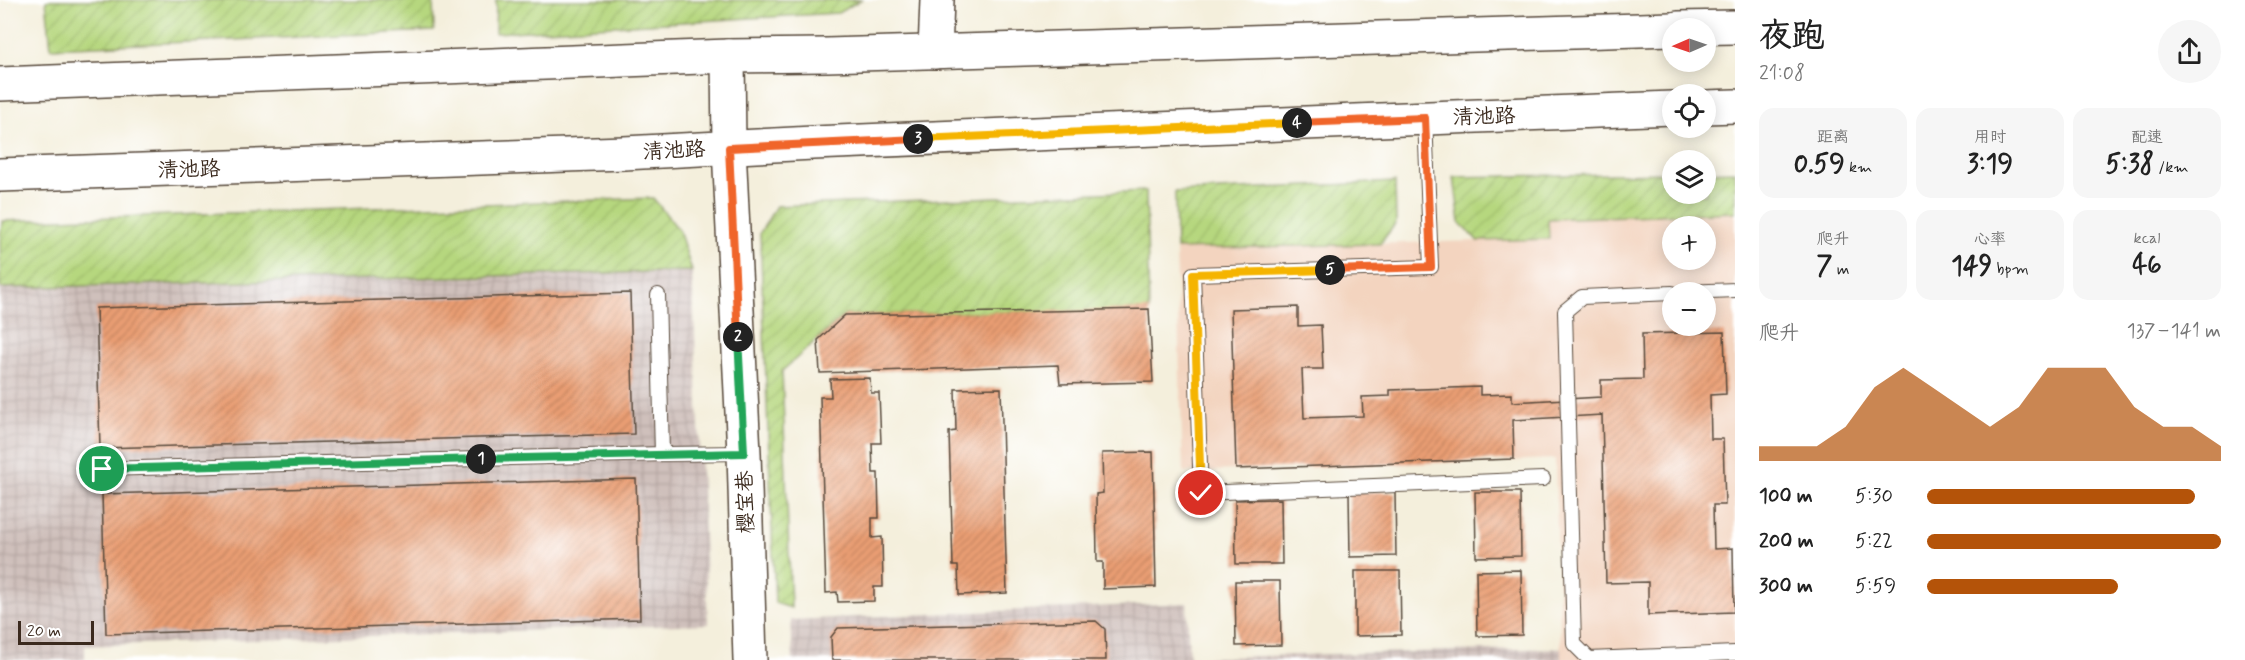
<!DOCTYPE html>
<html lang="zh">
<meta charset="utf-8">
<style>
:root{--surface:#fff;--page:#f6f6f6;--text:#222;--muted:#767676;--accent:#b45309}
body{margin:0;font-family:Mynerve,"LXGW WenKai TC",sans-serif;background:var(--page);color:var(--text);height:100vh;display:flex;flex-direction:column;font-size:22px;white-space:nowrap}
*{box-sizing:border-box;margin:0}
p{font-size:20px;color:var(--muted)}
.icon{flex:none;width:33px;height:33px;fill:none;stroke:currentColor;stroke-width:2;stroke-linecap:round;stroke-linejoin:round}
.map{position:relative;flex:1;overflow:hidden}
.side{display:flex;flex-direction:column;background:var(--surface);width:510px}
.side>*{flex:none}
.needle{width:39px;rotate:268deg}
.controls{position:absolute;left:1662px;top:18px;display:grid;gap:12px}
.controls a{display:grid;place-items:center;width:54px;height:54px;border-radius:50%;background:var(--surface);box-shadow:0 3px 15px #0003;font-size:30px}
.scale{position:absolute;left:18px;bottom:15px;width:76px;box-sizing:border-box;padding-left:6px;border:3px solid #3b2a1e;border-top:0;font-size:16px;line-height:21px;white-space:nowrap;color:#3b2a1e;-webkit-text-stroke:4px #fff;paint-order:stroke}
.pin{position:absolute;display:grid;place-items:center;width:51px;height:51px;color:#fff;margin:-26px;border:3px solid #fff;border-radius:50%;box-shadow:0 2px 6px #0007}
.km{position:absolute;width:30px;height:30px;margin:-15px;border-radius:50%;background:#222;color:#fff;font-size:16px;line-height:30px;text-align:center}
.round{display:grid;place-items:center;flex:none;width:63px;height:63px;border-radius:32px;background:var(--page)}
.headline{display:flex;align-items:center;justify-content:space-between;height:102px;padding:0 24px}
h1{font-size:33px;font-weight:700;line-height:45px}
.stats{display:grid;grid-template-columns:repeat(3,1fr);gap:9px;height:102px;padding:6px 24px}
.stats div{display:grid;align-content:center;border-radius:15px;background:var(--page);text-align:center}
.stats b{font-size:26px;font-weight:700}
.stats small{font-size:16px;font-weight:400}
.stats p{font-size:16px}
.chart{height:168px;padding:12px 24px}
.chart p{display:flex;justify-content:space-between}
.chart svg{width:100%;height:108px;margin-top:6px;fill:var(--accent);opacity:.7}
ul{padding:0 24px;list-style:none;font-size:20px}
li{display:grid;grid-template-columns:96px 72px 1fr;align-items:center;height:45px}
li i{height:15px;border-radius:8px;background:var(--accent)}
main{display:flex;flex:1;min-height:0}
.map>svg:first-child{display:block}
.built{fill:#f3d4bf;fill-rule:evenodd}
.industrial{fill:url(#industrial-grid)}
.garden{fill:url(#garden-furrows);stroke:#78804e;stroke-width:1.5}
.building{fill:url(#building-hatch)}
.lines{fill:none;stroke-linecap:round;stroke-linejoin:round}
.lane-casing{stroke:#57483a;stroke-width:16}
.secondary-casing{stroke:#57483a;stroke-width:36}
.primary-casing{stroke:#57483a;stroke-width:36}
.lane{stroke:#fff;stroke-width:14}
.secondary{stroke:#fff;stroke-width:33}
.primary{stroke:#fff;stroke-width:33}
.split-1-casing{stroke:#fff;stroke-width:12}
.split-2-casing{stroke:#fff;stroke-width:12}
.split-3-casing{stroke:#fff;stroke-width:12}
.split-4-casing{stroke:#fff;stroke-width:12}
.split-5-casing{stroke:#fff;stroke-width:12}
.split-6-casing{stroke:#fff;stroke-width:12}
.split-1{stroke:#22a559;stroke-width:8}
.split-2{stroke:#22a559;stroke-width:8}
.split-3{stroke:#f0652b;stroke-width:8}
.split-4{stroke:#f5b400;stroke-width:8}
.split-5{stroke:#f0652b;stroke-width:8}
.split-6{stroke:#f5b400;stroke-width:8}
.labels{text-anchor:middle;stroke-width:5;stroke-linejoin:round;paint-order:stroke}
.street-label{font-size:21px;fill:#3b2a1e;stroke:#fff}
</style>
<main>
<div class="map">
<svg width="1735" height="660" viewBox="0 0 1735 660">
<defs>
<pattern id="industrial-grid" width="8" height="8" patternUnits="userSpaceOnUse" patternTransform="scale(1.5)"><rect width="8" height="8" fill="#cfc0bb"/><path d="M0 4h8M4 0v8" fill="none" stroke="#b3a5a0"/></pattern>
<pattern id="garden-furrows" width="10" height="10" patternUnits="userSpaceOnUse" patternTransform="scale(1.5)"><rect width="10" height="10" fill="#b6d77e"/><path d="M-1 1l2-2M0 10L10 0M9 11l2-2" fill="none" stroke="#9db96c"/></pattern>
<pattern id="building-hatch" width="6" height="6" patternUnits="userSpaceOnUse" patternTransform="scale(1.5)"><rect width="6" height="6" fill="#ea9e73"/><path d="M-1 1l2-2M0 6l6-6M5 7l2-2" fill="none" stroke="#bf815e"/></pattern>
</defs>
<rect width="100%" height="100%" fill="#fff"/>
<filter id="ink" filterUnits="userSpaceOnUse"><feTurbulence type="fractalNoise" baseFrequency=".0167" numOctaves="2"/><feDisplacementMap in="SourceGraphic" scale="12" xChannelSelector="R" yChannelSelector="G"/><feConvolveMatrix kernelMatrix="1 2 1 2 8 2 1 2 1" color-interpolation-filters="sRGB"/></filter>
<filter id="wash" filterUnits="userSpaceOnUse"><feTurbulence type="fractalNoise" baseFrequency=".008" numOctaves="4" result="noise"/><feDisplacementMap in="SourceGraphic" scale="24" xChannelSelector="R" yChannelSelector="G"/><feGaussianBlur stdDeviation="1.35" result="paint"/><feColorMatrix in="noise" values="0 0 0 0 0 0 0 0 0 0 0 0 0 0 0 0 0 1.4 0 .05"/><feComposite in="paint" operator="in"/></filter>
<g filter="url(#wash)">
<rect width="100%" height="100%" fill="#f4efdc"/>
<path class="built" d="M1735,212V660H1561L1555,459L1183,472L1176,249L1548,239V219ZM1672,226H1706V260H1672ZM1672,292H1706V326H1672Z"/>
<path class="industrial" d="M692,271L708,624L85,646V660H0V288Z
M1187,603L1189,658L1561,648V660H793L791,620Z"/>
<path class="garden" d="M46,0H433L434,31L51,48Z
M496,0H861L838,13L495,33Z
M1735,171V212L1548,219L1549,239L1478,241L1460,223L1454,177L1672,173V194H1706V172Z
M1395,182L1396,223L1380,244L1176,249L1175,192Z
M1146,191L1149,310L845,315L782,371L791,608L775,603L760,233L776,206Z
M653,198L679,230L692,271L0,288V240L2,221Z"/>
<g id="blocks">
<path class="building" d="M630,293L634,434L100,448L96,308Z
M1298,307V326L1321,325L1323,369H1302L1304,418L1363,416L1362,397L1390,396V390L1480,387V395L1512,394V402L1601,397V380L1643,379L1642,334L1724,332L1726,394L1710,395L1711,439H1723L1725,505H1713L1714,549L1733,548L1734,612L1648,615V582L1606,583L1602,415L1513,420L1514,459L1236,469L1231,309Z
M1149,309L1153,382L1060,384L1058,365L820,373L818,340L845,315Z
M870,378L871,393H879L881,443H872L873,473H878L879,518H872V538L882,537L883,587H874V601L838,602L837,592L826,593L820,397H831L830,379Z
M1001,388L1007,593L959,595L958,566H953L949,432L956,431L955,389Z
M1153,452L1156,587L1103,589V562H1097L1096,494L1103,493L1102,453Z
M636,479L640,619L106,634L102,494Z
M1349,492H1395L1396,556L1350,557Z
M1475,492H1520L1521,556L1476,557Z
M1281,499L1282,564H1236L1235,500Z
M1521,570L1522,635L1477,636L1476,571Z
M1355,571H1400L1401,635L1355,636Z
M1235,581H1280L1281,645L1236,646Z
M1096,621L1105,629L1106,660H832L831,637L838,628Z"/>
</g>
</g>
<g filter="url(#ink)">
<use href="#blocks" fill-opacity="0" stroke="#57483a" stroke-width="1.5"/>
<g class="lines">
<defs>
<path id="lane" d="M1425,118L1431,267L1193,274L1201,493L1543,479
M1685,292L1735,290
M1672,293L1582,297L1565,311L1574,644L1589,659L1735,653
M662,454L744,453
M102,469L662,454L658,295"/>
<path id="secondary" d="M935,52L937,0
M728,56L729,148L744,453L750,660"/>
<path id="primary" d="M1678,28L1735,27
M0,84L728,56L827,55L1672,29
M1706,107L1735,106
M0,175L624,153L813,143L1672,108"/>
</defs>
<use href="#lane" class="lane-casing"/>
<use href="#secondary" class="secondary-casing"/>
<use href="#primary" class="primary-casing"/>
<use href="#lane" class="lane"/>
<use href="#secondary" class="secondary"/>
<use href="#primary" class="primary"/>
</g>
</g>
<g class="lines" filter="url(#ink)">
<defs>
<path id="split-1" d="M102,469L481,459"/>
<path id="split-2" d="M481,459L744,453L738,337"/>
<path id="split-3" d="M738,337L729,148L918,139"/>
<path id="split-4" d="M918,139L1297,123"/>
<path id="split-5" d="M1297,123L1425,118L1431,267L1330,270"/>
<path id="split-6" d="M1201,493L1193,274L1330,270"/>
</defs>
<use href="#split-1" class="split-1-casing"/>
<use href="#split-2" class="split-2-casing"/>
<use href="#split-3" class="split-3-casing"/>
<use href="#split-4" class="split-4-casing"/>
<use href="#split-5" class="split-5-casing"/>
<use href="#split-6" class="split-6-casing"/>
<use href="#split-1" class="split-1"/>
<use href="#split-2" class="split-2"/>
<use href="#split-3" class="split-3"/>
<use href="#split-4" class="split-4"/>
<use href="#split-5" class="split-5"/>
<use href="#split-6" class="split-6"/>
</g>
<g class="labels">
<g class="street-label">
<text transform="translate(1484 116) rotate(-2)" y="7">清池路</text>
<text transform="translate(674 150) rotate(-3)" y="7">清池路</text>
<text transform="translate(189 169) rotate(-2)" y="7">清池路</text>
<text transform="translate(745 502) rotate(-92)" y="7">樱宝巷</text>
</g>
</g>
</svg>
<div class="controls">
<a><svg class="needle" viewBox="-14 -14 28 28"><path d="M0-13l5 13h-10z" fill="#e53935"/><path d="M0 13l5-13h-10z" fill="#767676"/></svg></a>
<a><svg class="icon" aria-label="locate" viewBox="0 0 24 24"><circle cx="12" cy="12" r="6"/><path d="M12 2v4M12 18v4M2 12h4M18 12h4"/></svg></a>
<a><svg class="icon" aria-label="layers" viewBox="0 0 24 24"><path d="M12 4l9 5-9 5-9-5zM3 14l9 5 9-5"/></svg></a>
<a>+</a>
<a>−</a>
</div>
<div class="scale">20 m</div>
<div class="pin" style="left:102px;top:469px;background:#1e9e55"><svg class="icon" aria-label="arrive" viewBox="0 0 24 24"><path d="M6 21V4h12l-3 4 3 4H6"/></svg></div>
<div class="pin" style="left:1201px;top:493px;background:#d93025"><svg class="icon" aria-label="check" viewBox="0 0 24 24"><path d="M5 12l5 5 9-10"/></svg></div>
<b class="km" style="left:481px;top:459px">1</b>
<b class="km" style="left:738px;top:337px">2</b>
<b class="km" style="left:918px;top:139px">3</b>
<b class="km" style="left:1297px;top:123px">4</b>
<b class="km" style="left:1330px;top:270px">5</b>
</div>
<section class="side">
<div class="headline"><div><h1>夜跑</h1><p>21:08</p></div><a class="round"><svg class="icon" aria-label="share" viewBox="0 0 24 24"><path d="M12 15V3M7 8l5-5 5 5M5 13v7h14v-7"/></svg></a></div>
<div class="stats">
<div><p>距离</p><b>0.59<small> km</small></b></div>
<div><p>用时</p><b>3:19</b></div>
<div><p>配速</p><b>5:38<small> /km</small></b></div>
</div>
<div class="stats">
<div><p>爬升</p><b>7<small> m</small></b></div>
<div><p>心率</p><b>149<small> bpm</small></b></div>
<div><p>kcal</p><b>46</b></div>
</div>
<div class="chart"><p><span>爬升</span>137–141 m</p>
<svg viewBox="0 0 160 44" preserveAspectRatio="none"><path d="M0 44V38L10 38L20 38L30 30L40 14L50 6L60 14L70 22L80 30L90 22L100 6L110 6L120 6L130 22L140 30L150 30L160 38V44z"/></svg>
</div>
<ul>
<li><b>100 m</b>5:30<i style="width:91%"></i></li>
<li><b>200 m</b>5:22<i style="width:100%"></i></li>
<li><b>300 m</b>5:59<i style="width:65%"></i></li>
</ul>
</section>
</main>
